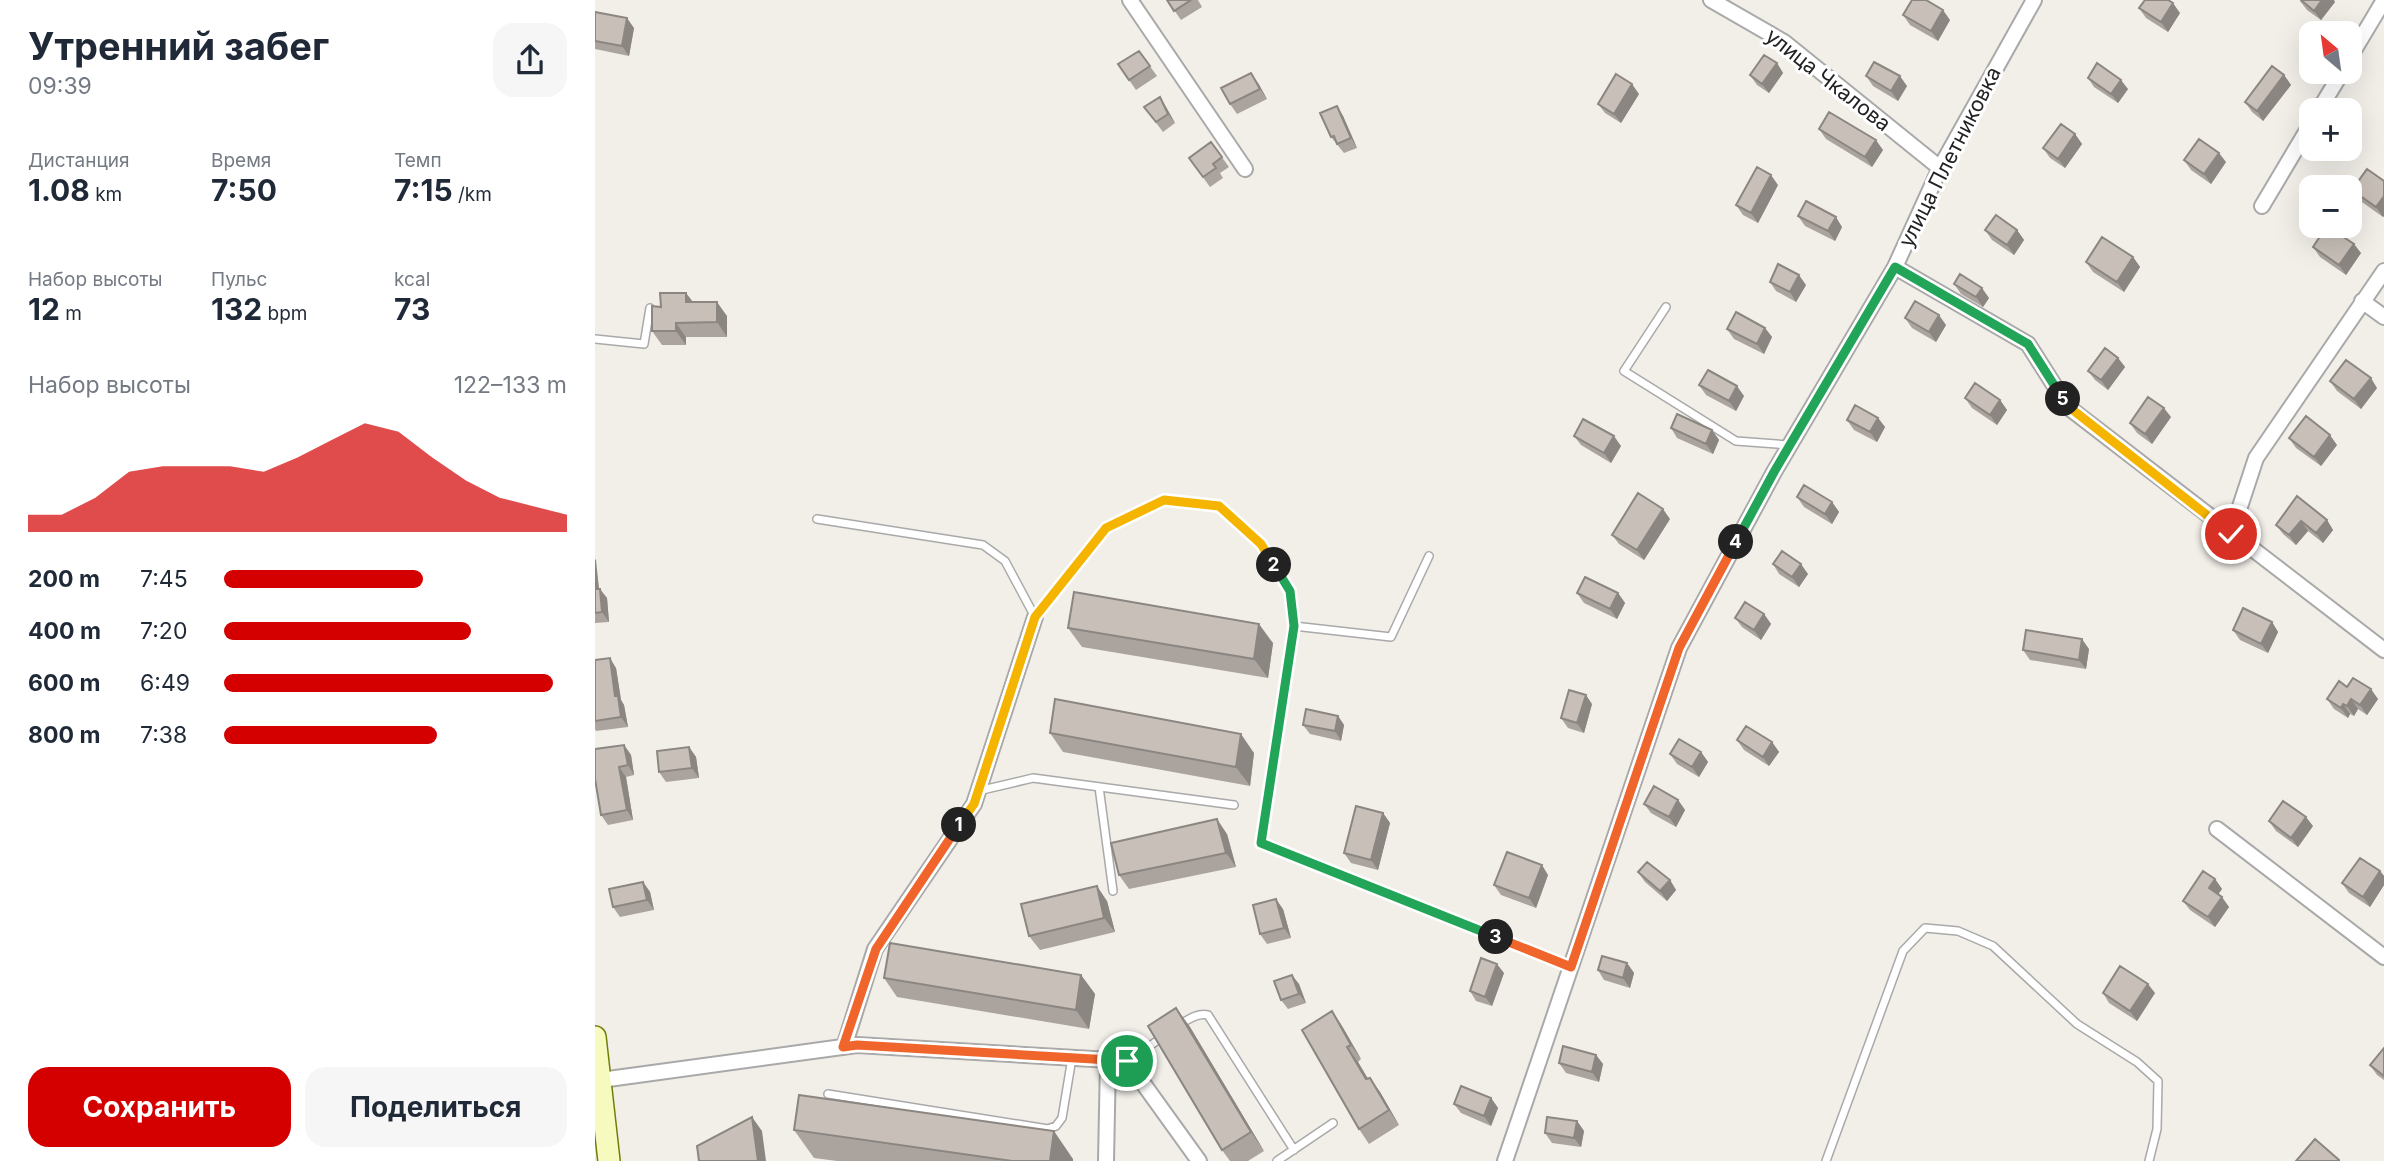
<!DOCTYPE html>
<html lang="ru">
<meta charset="utf-8">
<style>
:root{--surface:#fff;--page:#f6f6f7;--text:#1f2937;--muted:#747a83;--accent:#d40000}
body{margin:0;font-family:Inter,sans-serif;background:var(--page);color:var(--text);height:100vh;display:flex;flex-direction:column;font-size:26px;white-space:nowrap}
*{box-sizing:border-box;margin:0}
p{font-size:23px;color:var(--muted)}
.icon{flex:none;width:38px;height:38px;fill:none;stroke:currentColor;stroke-width:2;stroke-linecap:round;stroke-linejoin:round}
.map{position:relative;flex:1;overflow:hidden}
.side{display:flex;flex-direction:column;background:var(--surface);width:595px}
.side>*{flex:none}
.needle{width:46px;rotate:331deg}
.fabs{position:absolute;left:1704px;top:21px;display:grid;gap:14px}
.fabs a{display:grid;place-items:center;width:63px;height:63px;border-radius:14px;background:var(--surface);box-shadow:0 7px 28px #0002;font-size:35px}
.pin{position:absolute;display:grid;place-items:center;width:60px;height:60px;color:#fff;margin:-30px;border:4px solid #fff;border-radius:50%;box-shadow:0 2px 7px #0007}
.km{position:absolute;width:35px;height:35px;margin:-18px;border-radius:50%;background:#222;color:#fff;font-size:19px;line-height:35px;text-align:center}
.round{display:grid;place-items:center;flex:none;width:74px;height:74px;border-radius:21px;background:var(--page)}
.headline{display:flex;align-items:center;justify-content:space-between;height:119px;padding:0 28px}
h1{font-size:38px;font-weight:700;line-height:52px}
.figures{display:grid;grid-template-columns:repeat(3,1fr);gap:10px;height:119px;padding:7px 28px}
.figures div{display:grid;align-content:center}
.figures b{font-size:30px;font-weight:700}
.figures small{font-size:19px;font-weight:400}
.figures p{font-size:19px}
.chart{height:196px;padding:14px 28px}
.chart p{display:flex;justify-content:space-between}
.chart svg{width:100%;height:126px;margin-top:7px;fill:var(--accent);opacity:.7}
.action{display:flex;gap:14px;margin-top:auto;padding:14px 28px}
.action a{flex:1;height:80px;border-radius:21px;background:var(--accent);color:#fff;font-size:28px;font-weight:700;line-height:80px;text-align:center}
.action a+a{background:var(--page);color:var(--text)}
ul{padding:0 28px;list-style:none;font-size:23px}
li{display:grid;grid-template-columns:112px 84px 1fr;align-items:center;height:52px}
li i{height:18px;border-radius:9px;background:var(--accent)}
main{display:flex;flex:1;min-height:0}
.map>svg:first-child{display:block}
.lines{fill:none;stroke-linecap:round;stroke-linejoin:round}
.service-casing{stroke:#a9a9a9;stroke-width:10}
.minor-casing{stroke:#a9a9a9;stroke-width:18}
.secondary-casing{stroke:#707d05;stroke-width:24}
.service{stroke:#fff;stroke-width:7}
.minor{stroke:#fff;stroke-width:14}
.secondary{stroke:#f7fabf;stroke-width:21}
.wall{fill:#aba49e}
.shaded-wall{fill:#8b8681}
.building{fill:#c7bfb8;stroke:#8b8681;stroke-width:2}
.split-1-casing{stroke:#fff;stroke-width:14}
.split-2-casing{stroke:#fff;stroke-width:14}
.split-3-casing{stroke:#fff;stroke-width:14}
.split-4-casing{stroke:#fff;stroke-width:14}
.split-5-casing{stroke:#fff;stroke-width:14}
.split-6-casing{stroke:#fff;stroke-width:14}
.split-1{stroke:#f0652b;stroke-width:9}
.split-2{stroke:#f5b400;stroke-width:9}
.split-3{stroke:#22a559;stroke-width:9}
.split-4{stroke:#f0652b;stroke-width:9}
.split-5{stroke:#22a559;stroke-width:9}
.split-6{stroke:#f5b400;stroke-width:9}
.labels{text-anchor:middle;stroke-width:6;stroke-linejoin:round;paint-order:stroke}
.street-label{font-size:21px;fill:#222;stroke:#fff}
</style>
<main>
<section class="side">
<div class="headline"><div><h1>Утренний забег</h1><p>09:39</p></div><a class="round"><svg class="icon" aria-label="share" viewBox="0 0 24 24"><path d="M12 15V3M7 8l5-5 5 5M5 13v7h14v-7"/></svg></a></div>
<div class="figures">
<div><p>Дистанция</p><b>1.08<small> km</small></b></div>
<div><p>Время</p><b>7:50</b></div>
<div><p>Темп</p><b>7:15<small> /km</small></b></div>
</div>
<div class="figures">
<div><p>Набор высоты</p><b>12<small> m</small></b></div>
<div><p>Пульс</p><b>132<small> bpm</small></b></div>
<div><p>kcal</p><b>73</b></div>
</div>
<div class="chart"><p><span>Набор высоты</span>122–133 m</p>
<svg viewBox="0 0 160 44" preserveAspectRatio="none"><path d="M0 44V38L10 38L20 32L30 23L40 21L50 21L60 21L70 23L80 18L90 12L100 6L110 9L120 18L130 26L140 32L150 35L160 38V44z"/></svg>
</div>
<ul>
<li><b>200 m</b>7:45<i style="width:58%"></i></li>
<li><b>400 m</b>7:20<i style="width:72%"></i></li>
<li><b>600 m</b>6:49<i style="width:96%"></i></li>
<li><b>800 m</b>7:38<i style="width:62%"></i></li>
</ul>
<div class="action"><a>Сохранить</a><a>Поделиться</a></div>
</section>
<div class="map">
<svg width="1789" height="1161" viewBox="0 0 1789 1161">
<rect width="100%" height="100%" fill="#f2efe9"/>
<g class="lines">
<defs>
<path id="service" d="M1071,307L1029,371L1141,441L1194,445
M0,339L49,344L55,308
M222,519L388,545L410,561L440,617L511,528L569,500L624,506L666,544L695,591L699,626
M834,556L796,637L699,626L666,843L975,966
M504,787L518,891
M383,791L438,778L639,805
M584,1025C594,1019 602,1013 613,1015L699,1150
M533,1061L569,1036
M233,1094L453,1129L461,1126L467,1118L477,1058
M682,1161L738,1123
M1231,1161L1308,951L1330,928L1363,931L1398,946L1482,1024L1542,1062L1563,1081L1562,1129L1554,1161"/>
<path id="minor" d="M535,0L650,169
M1116,0L1189,42L1345,168
M1755,57L1789,0
M1724,110L1747,72
M1667,206L1717,122
M1300,267L1433,344L1473,407L1789,650
M1767,301L1789,317
M1636,534L1661,458L1789,271
M1622,829L1789,957
M249,1047L280,949L379,804L440,617
M6,1080L262,1045L532,1061L604,1161
M511,1161L513,1060
M910,1161L1084,648L1179,472L1300,267L1345,168L1439,0"/>
<path id="secondary" d="M0,1037L14,1161"/>
</defs>
<use href="#service" class="service-casing"/>
<use href="#minor" class="minor-casing"/>
<use href="#secondary" class="secondary-casing"/>
<use href="#service" class="service"/>
<use href="#minor" class="minor"/>
<use href="#secondary" class="secondary"/>
</g>
<path class="wall" d="M572,0H603L607,7L586,20Z
M1705,1L1740,2L1726,20L1712,10Z
M1544,8L1585,13L1573,32L1551,18Z
M0,12L39,28L34,56L0,49Z
M1308,15L1355,20L1343,41L1315,25Z
M544,51L562,76L541,90L523,64Z
M1182,63L1188,73L1174,93L1162,85L1155,75Z
M1689,75L1696,85L1668,121L1657,112L1650,102Z
M1271,76L1312,86L1303,101L1278,86Z
M1493,78L1533,89L1523,103L1499,87Z
M663,83L672,99L642,114L635,104Z
M1044,94L1026,123L1010,113L1003,104Z
M742,106L748,116L762,148L749,153L736,137Z
M549,107H571L580,123L568,132Z
M1224,129L1288,150L1277,167L1231,139Z
M1480,134L1487,144L1470,168L1455,158L1448,148Z
M616,142L634,167L625,173L628,178L615,187L594,158Z
M1589,160L1631,162L1616,184L1596,170Z
M1789,181V216L1788,217L1764,200L1757,190Z
M1183,185L1163,223L1148,215L1141,205Z
M1203,216L1247,227L1240,241L1210,226Z
M1390,230H1422L1429,240L1419,255L1397,240Z
M1718,247L1766,253L1751,275L1725,257Z
M1538,257L1545,267L1529,292L1498,272L1491,262Z
M1175,282L1211,285L1201,302L1181,291Z
M1359,284L1394,298L1388,307L1366,294Z
M98,302L132,316V337H91V345H67L57,331L66,307Z
M1310,318L1351,325L1341,342L1317,328Z
M1170,328L1177,337L1169,354L1139,339L1132,329Z
M1523,358L1530,367L1513,390L1500,380L1493,371Z
M1735,381L1782,388L1766,409L1742,391Z
M1104,385L1149,396L1141,411L1111,395Z
M1370,398L1405,400L1412,410L1402,425L1377,408Z
M1576,417L1557,444L1542,433L1535,423Z
M1283,418L1290,427L1282,442L1259,430L1252,420Z
M1076,428L1117,430L1124,440L1118,454L1082,438Z
M979,436L1026,446L1016,463L986,445Z
M1694,438L1742,445L1726,466L1701,448Z
M1202,497L1237,502L1244,512L1237,524L1209,507Z
M1075,519L1049,560L1024,544L1017,535Z
M1732,520L1738,530L1728,543L1713,531L1701,545L1688,534L1681,525Z
M0,559L4,589L12,598L14,622L0,623Z
M1178,564L1213,574L1204,587L1184,574Z
M982,593H1023L1030,603L1022,619L989,603Z
M1169,614L1176,624L1166,640L1147,627L1140,618Z
M1677,622L1683,632L1673,653L1645,640L1638,630Z
M473,628L678,643L673,678L487,647Z
M1494,649L1491,669L1435,660L1428,650Z
M0,660L21,668L26,700L29,705L33,727L1,731L0,729Z
M1752,687L1783,699L1772,715L1763,709L1759,716L1755,714L1753,718L1739,709L1732,699Z
M997,704L989,733L973,728L966,718Z
M743,716L749,725L746,741L715,734L708,725Z
M455,733L659,753L655,786L468,752Z
M1142,740L1177,742L1184,752L1174,766L1149,750Z
M29,745L36,755L39,775L31,777L38,820L13,825L6,815Z
M94,747L101,757L104,778L71,782L64,772Z
M1106,752L1113,762L1104,777L1082,764L1075,754Z
M1083,800L1090,810L1081,827L1056,813L1049,804Z
M788,813L795,823L783,870L756,863L749,853Z
M1674,821L1718,826L1703,847L1681,831Z
M632,834L641,867L534,889L524,875Z
M1785,871L1789,876V885L1775,907L1754,893L1747,883Z
M1043,872L1075,880L1081,890L1072,901L1050,882Z
M953,875L941,908L906,895L899,885Z
M1620,879L1627,889L1623,895L1634,907L1620,927L1595,910L1588,901Z
M48,882L55,892L59,910L25,917L18,907Z
M512,901L520,932L445,950L434,936Z
M688,909L696,938L672,944L665,934Z
M1032,963L1039,973L1035,988L1009,980L1003,970Z
M909,973L897,1006L881,1001L875,991Z
M486,975L500,994L494,1029L302,997L289,978Z
M704,984L711,1003L693,1009L686,1000Z
M1508,993H1560L1542,1021L1514,1003Z
M581,1008L595,1027L669,1151L653,1161H635L627,1150Z
M737,1011L747,1026L766,1059L763,1062L773,1079L785,1092L804,1125L774,1144L764,1129Z
M1789,1048V1080L1782,1075L1775,1065Z
M1001,1055L1008,1064L1004,1082L971,1073L964,1063Z
M896,1098L903,1108L896,1126L866,1113L859,1104Z
M982,1121L989,1131L986,1147L957,1143L950,1133Z
M199,1130L478,1159V1161H242L219,1158Z"/>
<path class="shaded-wall" d="M1727,0H1739L1740,2L1726,20L1719,11Z
M1578,3L1585,13L1573,32L1566,22Z
M1348,10L1355,20L1343,41L1336,31Z
M32,18L39,28L34,56L27,46Z
M1182,63L1188,73L1174,93L1167,84Z
M656,73L663,83L672,99L665,89Z
M1689,75L1696,85L1668,121L1662,111Z
M1305,76L1312,86L1303,101L1296,91Z
M1526,80L1533,89L1523,103L1516,94Z
M1037,84L1044,94L1026,123L1019,114Z
M565,97L571,107L580,123L573,114Z
M742,106L748,116L762,148L756,138Z
M1480,134L1487,144L1470,168L1463,159Z
M1281,140L1288,150L1277,167L1270,157Z
M1624,153L1631,162L1616,184L1609,174Z
M1176,175L1183,185L1163,223L1156,213Z
M1789,196V216L1788,217L1781,207Z
M1241,217L1247,227L1240,241L1233,231Z
M1422,230L1429,240L1419,255L1412,245Z
M1759,244L1766,253L1751,275L1744,265Z
M1538,257L1545,267L1529,292L1522,282Z
M1204,275L1211,285L1201,302L1195,292Z
M1387,288L1394,298L1388,307L1381,297Z
M91,293L102,307L91,302Z
M122,302L132,316V337L122,322Z
M1344,315L1351,325L1341,342L1334,332Z
M81,323L91,337V345L81,331Z
M1170,328L1177,337L1169,354L1162,344Z
M1523,358L1530,367L1513,390L1506,380Z
M1776,378L1782,388L1766,409L1759,399Z
M1142,386L1149,396L1141,411L1134,401Z
M1405,400L1412,410L1402,425L1395,415Z
M1569,408L1576,417L1557,444L1550,434Z
M1283,418L1290,427L1282,442L1275,432Z
M1117,430L1124,440L1118,454L1111,444Z
M1735,435L1742,445L1726,466L1719,457Z
M1019,436L1026,446L1016,463L1009,453Z
M1237,502L1244,512L1237,524L1230,514Z
M1068,509L1075,519L1049,560L1042,550Z
M1732,520L1738,530L1728,543L1721,533Z
M1706,521L1713,531L1701,545L1694,535Z
M0,559L1,560L5,599L0,592Z
M1206,564L1213,574L1204,587L1197,577Z
M5,589L12,598L14,622L7,612Z
M1023,593L1030,603L1022,619L1015,609Z
M1169,614L1176,624L1166,640L1159,630Z
M1677,622L1683,632L1673,653L1666,644Z
M664,624L678,643L673,678L659,659Z
M1487,639L1494,649L1491,669L1484,660Z
M15,658L21,668L26,700L29,705L33,727L26,717L20,696Z
M1776,689L1783,699L1772,715L1765,705Z
M991,695L997,704L989,733L982,723Z
M1756,699L1763,709L1759,716L1752,706Z
M1748,704L1755,714L1753,718L1746,708Z
M743,716L749,725L746,741L740,731Z
M646,734L659,753L655,786L641,767Z
M1177,742L1184,752L1174,766L1168,757Z
M29,745L36,755L39,775L33,765Z
M94,747L101,757L104,778L97,768Z
M1106,752L1113,762L1104,777L1097,767Z
M24,767L31,777L38,820L32,810Z
M1083,800L1090,810L1081,827L1074,817Z
M788,813L795,823L783,870L776,860Z
M1711,817L1718,826L1703,847L1696,838Z
M622,819L632,834L641,867L631,853Z
M947,865L953,875L941,908L934,898Z
M1785,871L1789,876V885L1775,907L1768,897Z
M1620,879L1627,889L1620,898L1614,888Z
M1075,880L1081,890L1072,901L1065,891Z
M48,882L55,892L59,910L52,900Z
M502,886L512,901L520,932L509,918Z
M1627,897L1634,907L1620,927L1613,917Z
M681,899L688,909L696,938L689,928Z
M1032,963L1039,973L1035,988L1028,978Z
M902,964L909,973L897,1006L890,997Z
M486,975L500,994L494,1029L481,1010Z
M697,975L704,984L711,1003L704,994Z
M1553,984L1560,993L1542,1021L1535,1011Z
M581,1008L595,1027L669,1151L656,1132Z
M737,1011L747,1026L766,1059L756,1045Z
M752,1047L763,1062L782,1094L771,1079Z
M1001,1055L1008,1064L1004,1082L997,1072Z
M775,1078L785,1092L804,1125L794,1110Z
M896,1098L903,1108L896,1126L889,1116Z
M157,1117L167,1131L171,1161H163Z
M982,1121L989,1131L986,1147L979,1138Z
M459,1131L478,1159V1161H455Z"/>
<path class="building" d="M572,0H596L579,11Z
M1317,0H1331L1348,10L1336,31L1308,15Z
M1550,0H1573L1578,3L1566,22L1544,8Z
M1706,0H1727L1719,11Z
M0,12L32,18L27,46L0,41Z
M544,51L555,66L534,80L523,64Z
M1169,55L1182,63L1167,84L1155,75Z
M1279,62L1305,76L1296,91L1271,76Z
M1502,63L1526,80L1516,94L1493,78Z
M1677,66L1689,75L1662,111L1650,102Z
M656,73L665,89L635,104L626,88Z
M1021,74L1037,84L1019,114L1003,104Z
M565,97L573,114L561,122L549,107Z
M742,106L756,138L742,144L739,136L736,137L725,113Z
M1234,112L1281,140L1270,157L1224,129Z
M1466,124L1480,134L1463,159L1448,148Z
M1604,139L1624,153L1609,174L1589,160Z
M616,142L627,157L618,164L621,168L608,177L594,158Z
M1162,167L1176,175L1156,213L1141,205Z
M1772,169L1789,181V196L1781,207L1757,190Z
M1211,201L1241,217L1233,231L1203,216Z
M1401,215L1422,230L1412,245L1390,230Z
M1732,226L1759,244L1744,265L1718,247Z
M1507,237L1538,257L1522,282L1491,262Z
M1183,264L1204,275L1195,292L1175,282Z
M1365,274L1387,288L1381,297L1359,284Z
M65,293H91V302H122V322L81,323V331H57V306L66,307Z
M1320,301L1344,315L1334,332L1310,318Z
M1141,312L1170,328L1162,344L1132,329Z
M1510,348L1523,358L1506,380L1493,371Z
M1751,360L1776,378L1759,399L1735,381Z
M1113,370L1142,386L1134,401L1104,385Z
M1380,383L1405,400L1395,415L1370,398Z
M1553,397L1569,408L1550,434L1535,423Z
M1260,405L1283,418L1275,432L1252,420Z
M1082,414L1117,430L1111,444L1076,428Z
M1711,416L1735,435L1719,457L1694,438Z
M988,419L1019,436L1009,453L979,436Z
M1209,485L1237,502L1230,514L1202,497Z
M1043,493L1068,509L1042,550L1017,535Z
M1702,496L1732,520L1721,533L1706,521L1694,535L1681,525Z
M1187,551L1206,564L1197,577L1178,564Z
M990,577L1023,593L1015,609L982,593Z
M0,589H5L7,612L0,613Z
M479,592L664,624L659,659L473,628Z
M1150,602L1169,614L1159,630L1140,618Z
M1648,608L1677,622L1666,644L1638,630Z
M1431,630L1487,639L1484,660L1428,650Z
M15,658L20,696H23L26,717L0,721V660Z
M1758,678L1776,689L1765,705L1756,699L1752,706L1748,704L1746,708L1732,699L1744,681L1752,687Z
M974,690L991,695L982,723L966,718Z
M460,699L646,734L641,767L455,733Z
M711,709L743,716L740,731L708,725Z
M1151,726L1177,742L1168,757L1142,740Z
M1084,739L1106,752L1097,767L1075,754Z
M29,745L33,765L24,767L32,810L6,815L0,779V749Z
M94,747L97,768L64,772L62,751Z
M1059,786L1083,800L1074,817L1049,804Z
M1688,801L1711,817L1696,838L1674,821Z
M761,806L788,813L776,860L749,853Z
M622,819L631,853L524,875L516,843Z
M912,852L947,865L934,898L899,885Z
M1765,858L1785,871L1768,897L1747,883Z
M1052,862L1075,880L1065,891L1043,872Z
M1608,871L1620,879L1614,888L1627,897L1613,917L1588,901Z
M48,882L52,900L18,907L14,889Z
M502,886L509,918L434,936L426,904Z
M681,899L689,928L665,934L658,905Z
M295,943L486,975L481,1010L289,978Z
M1007,956L1032,963L1028,978L1003,970Z
M886,958L902,964L890,997L875,991Z
M1525,966L1553,984L1535,1011L1508,993Z
M697,975L704,994L686,1000L679,981Z
M581,1008L656,1132L627,1150L553,1026Z
M737,1011L756,1045L752,1047L771,1079L775,1078L794,1110L764,1129L707,1030Z
M968,1046L1001,1055L997,1072L964,1063Z
M1789,1048V1076L1775,1065Z
M866,1086L896,1098L889,1116L859,1104Z
M204,1095L459,1131L455,1161H417L199,1130Z
M157,1117L163,1161H104L102,1146Z
M952,1117L982,1121L979,1138L950,1133Z
M1720,1139L1744,1160V1161H1701Z"/>
<g class="lines">
<defs>
<path id="split-1" d="M364,825L281,949L248,1047L262,1045L532,1061"/>
<path id="split-2" d="M364,825L379,804L440,617L511,528L569,500L624,506L666,544L679,565"/>
<path id="split-3" d="M679,565L695,591L699,626L666,843L901,937"/>
<path id="split-4" d="M901,937L976,967L1084,648L1141,542"/>
<path id="split-5" d="M1141,542L1179,472L1300,267L1433,344L1468,399"/>
<path id="split-6" d="M1468,399L1474,407L1636,534"/>
</defs>
<use href="#split-1" class="split-1-casing"/>
<use href="#split-2" class="split-2-casing"/>
<use href="#split-3" class="split-3-casing"/>
<use href="#split-4" class="split-4-casing"/>
<use href="#split-5" class="split-5-casing"/>
<use href="#split-6" class="split-6-casing"/>
<use href="#split-1" class="split-1"/>
<use href="#split-2" class="split-2"/>
<use href="#split-3" class="split-3"/>
<use href="#split-4" class="split-4"/>
<use href="#split-5" class="split-5"/>
<use href="#split-6" class="split-6"/>
</g>
<g class="labels">
<g class="street-label">
<text transform="translate(1233 80) rotate(38)" y="7">улица Чкалова</text>
<text transform="translate(1355 157) rotate(-63)" y="7">улица Плетниковка</text>
</g>
</g>
</svg>
<div class="fabs">
<a><svg class="needle" viewBox="-14 -14 28 28"><path d="M0-13l5 13h-10z" fill="#e53935"/><path d="M0 13l5-13h-10z" fill="#747a83"/></svg></a>
<a>+</a>
<a>−</a>
</div>
<div class="pin" style="left:532px;top:1061px;background:#1e9e55"><svg class="icon" aria-label="arrive" viewBox="0 0 24 24"><path d="M6 21V4h12l-3 4 3 4H6"/></svg></div>
<div class="pin" style="left:1636px;top:534px;background:#d93025"><svg class="icon" aria-label="check" viewBox="0 0 24 24"><path d="M5 12l5 5 9-10"/></svg></div>
<b class="km" style="left:364px;top:825px">1</b>
<b class="km" style="left:679px;top:565px">2</b>
<b class="km" style="left:901px;top:937px">3</b>
<b class="km" style="left:1141px;top:542px">4</b>
<b class="km" style="left:1468px;top:399px">5</b>
</div>
</main>
